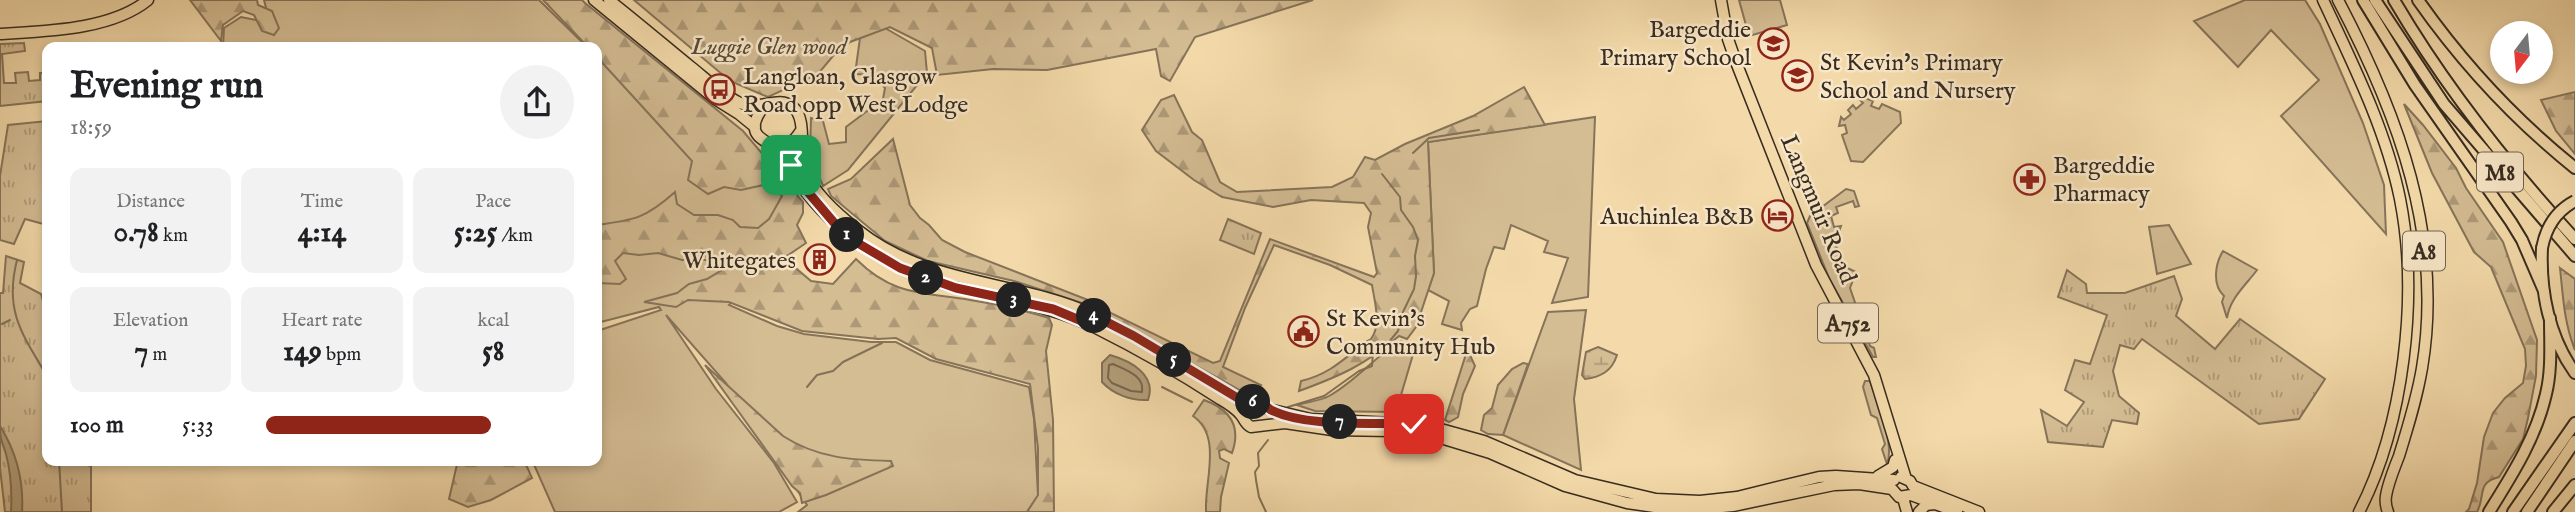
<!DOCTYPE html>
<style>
:root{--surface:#fff;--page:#f2f2f2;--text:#202124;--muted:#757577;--accent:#8f2418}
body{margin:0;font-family:"IM FELL English",serif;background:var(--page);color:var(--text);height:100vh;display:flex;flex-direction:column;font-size:26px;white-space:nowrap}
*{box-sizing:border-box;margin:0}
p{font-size:23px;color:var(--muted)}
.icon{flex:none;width:38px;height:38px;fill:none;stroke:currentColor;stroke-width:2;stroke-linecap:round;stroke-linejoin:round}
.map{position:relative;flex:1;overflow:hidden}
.side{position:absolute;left:42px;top:42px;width:560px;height:424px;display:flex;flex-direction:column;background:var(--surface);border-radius:14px;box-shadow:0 4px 10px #0003}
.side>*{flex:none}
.needle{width:46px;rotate:196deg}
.tools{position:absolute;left:2490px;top:21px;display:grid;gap:14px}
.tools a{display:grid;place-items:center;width:63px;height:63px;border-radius:50%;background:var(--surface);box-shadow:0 4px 10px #0003;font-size:35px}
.pin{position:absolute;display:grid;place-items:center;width:60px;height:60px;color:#fff;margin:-30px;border-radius:14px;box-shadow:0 4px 10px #0006}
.km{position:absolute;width:35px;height:35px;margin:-18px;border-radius:50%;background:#222;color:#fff;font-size:19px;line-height:35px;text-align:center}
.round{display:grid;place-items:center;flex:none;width:74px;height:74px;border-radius:37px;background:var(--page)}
.summary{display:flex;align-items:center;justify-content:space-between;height:119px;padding:0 28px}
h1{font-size:38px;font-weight:800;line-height:52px}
.metrics{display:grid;grid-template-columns:repeat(3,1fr);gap:10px;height:119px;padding:7px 28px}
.metrics div{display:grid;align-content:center;border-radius:14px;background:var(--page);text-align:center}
.metrics b{font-size:30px;font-weight:800}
.metrics small{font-size:19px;font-weight:400}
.metrics p{font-size:19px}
ul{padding:0 28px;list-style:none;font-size:23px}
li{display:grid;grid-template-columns:112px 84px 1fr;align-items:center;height:52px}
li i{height:18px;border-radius:9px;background:var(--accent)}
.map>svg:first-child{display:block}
.green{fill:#d4bc93;stroke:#86745a;stroke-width:2}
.forest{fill:url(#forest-firs);stroke:#86745a;stroke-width:2}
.wetland{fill:url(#wetland-marsh);stroke:#86745a;stroke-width:2}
.park{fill:url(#park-tufts);stroke:#86745a;stroke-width:2}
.water{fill:#b49f7b;stroke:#827157;stroke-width:2}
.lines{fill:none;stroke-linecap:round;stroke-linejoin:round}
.shore{stroke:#76664e;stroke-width:2}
.stream{stroke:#827157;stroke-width:2}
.primary-casing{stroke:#372c20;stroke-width:13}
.trunk-casing{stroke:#372c20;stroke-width:13}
.motorway-casing{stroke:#372c20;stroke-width:14}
.primary{stroke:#f4daaa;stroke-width:10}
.trunk{stroke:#f4daaa;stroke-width:10}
.motorway{stroke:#f4daaa;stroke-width:10}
.motorway-bridge-casing{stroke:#372c20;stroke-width:14;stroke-linecap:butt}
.motorway-bridge{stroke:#f4daaa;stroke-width:10}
.route-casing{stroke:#fff;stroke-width:14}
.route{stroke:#8f2418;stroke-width:9}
.labels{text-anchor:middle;stroke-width:5;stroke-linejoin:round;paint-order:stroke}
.shield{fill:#f8e7c8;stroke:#716452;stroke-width:2}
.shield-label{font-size:23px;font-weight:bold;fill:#372c20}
.poi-label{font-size:24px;fill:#372c20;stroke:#f8e7c8;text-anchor:start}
.park-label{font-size:24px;font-style:italic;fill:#564937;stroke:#f8e7c8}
.street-label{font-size:24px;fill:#372c20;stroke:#f8e7c8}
</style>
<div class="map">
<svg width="2575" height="512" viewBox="0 0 2575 512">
<defs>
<pattern id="forest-firs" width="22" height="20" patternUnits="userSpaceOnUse" patternTransform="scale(1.75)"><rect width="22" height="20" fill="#d4bc93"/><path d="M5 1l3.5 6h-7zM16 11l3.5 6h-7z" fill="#ad9978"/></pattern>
<pattern id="wetland-marsh" width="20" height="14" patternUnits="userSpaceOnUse" patternTransform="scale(1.75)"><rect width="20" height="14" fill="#d4bc93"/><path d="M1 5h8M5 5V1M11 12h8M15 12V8" fill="none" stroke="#ad9978"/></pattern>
<pattern id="park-tufts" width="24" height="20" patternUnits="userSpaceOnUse" patternTransform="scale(1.75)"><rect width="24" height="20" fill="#d4bc93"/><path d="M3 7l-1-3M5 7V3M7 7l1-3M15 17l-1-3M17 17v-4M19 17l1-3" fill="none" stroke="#ad9978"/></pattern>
</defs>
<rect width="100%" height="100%" fill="#f4daaa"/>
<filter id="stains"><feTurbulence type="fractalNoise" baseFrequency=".00286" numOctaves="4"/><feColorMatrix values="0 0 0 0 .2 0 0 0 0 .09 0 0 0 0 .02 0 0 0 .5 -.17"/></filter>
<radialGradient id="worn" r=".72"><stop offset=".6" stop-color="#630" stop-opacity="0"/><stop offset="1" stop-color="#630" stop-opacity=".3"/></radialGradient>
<path class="green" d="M264,0H539L587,47H223L224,28L241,17L270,23Z
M1739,0H1780L1787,25L1749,36Z
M2245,0H2305L2320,24L2363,123L2384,185L2386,234L2281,116L2319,80L2271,30L2238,67L2194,21Z
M885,28L925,51L927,73L848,170L823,186L810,155L811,118L823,121L829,144L846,142V127L883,99L885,88L874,75L855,74L860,38Z
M597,57L691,153L748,157L798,207L796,240L729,305L777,326L804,334L871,342H896L930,360L1029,387L1034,419L1038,496L1027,512H798L807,505L726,383L666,315L716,389L774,463L797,502L779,512H555L532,460H597V331L661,310L659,307L597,323Z
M1862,97L1873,101L1871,106L1879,109L1882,104L1900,112L1901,123L1863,162L1851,161L1842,135L1847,133L1845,125L1839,126L1841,117L1844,120L1851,114L1848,110L1853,105L1856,109L1863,103L1859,99Z
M1595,117L1588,297L1552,303L1568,258L1544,252L1548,241L1511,225L1504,249L1494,247L1486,269L1477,306L1470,309L1461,323L1462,330L1442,324L1449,301L1428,290L1434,273L1428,142Z
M1846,189L1854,191L1859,206L1855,207L1853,201L1836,207L1838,213L1831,216L1834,227L1841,226L1835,243L1843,266L1856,272L1850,288L1870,346L1874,348L1876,357H1873L1829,278L1807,223L1810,216Z
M2169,225L2191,264L2157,274L2149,227Z
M2223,251L2257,270C2246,285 2230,298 2227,318L2222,302L2224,296C2212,285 2215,264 2223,251Z
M1586,310L1574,399L1581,470L1503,435L1548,312Z
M1401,341L1414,351L1396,412L1315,411L1297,405C1307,402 1320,401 1329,396C1356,381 1375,356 1401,341Z
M1865,381H1870C1877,402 1895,444 1887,464L1882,449L1885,444L1877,418L1871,415L1863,387Z"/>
<path class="forest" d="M190,0H257L258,5L272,11L279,28L274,35L262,31L254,15L243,11L223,25L221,41Z
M543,0H582L585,3L743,131L803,202V213L797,225L806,243L784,258L811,281L833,284L856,259C893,296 922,292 970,300C997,304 1023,310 1049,318L1052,325L1046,351L1053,420L1054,512H1027L1038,495V448L1030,384L936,359L896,338L878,339L802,331L729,302L688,300L676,307L644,302L677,293L689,284L707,279L735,262L733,258L722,260H682L658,253L639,255L623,253L615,261L626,279L620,284L597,283V225C635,220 646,218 675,192L677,204L694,215H718L733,220L740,227L758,228L769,219L782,196L768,184L741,190L724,187L708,194L688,180L692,161L597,57V47H588Z
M634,0H1313L1195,37L1170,81L1161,76L1156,49L1047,70L993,69L937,75L932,48L890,27L850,42L833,56L818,74L768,97L730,81Z
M1524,87L1545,125L1428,142L1434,273L1416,327L1407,339L1399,336C1365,365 1340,376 1299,391L1301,381C1327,375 1342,361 1362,345C1364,342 1368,341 1371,339C1382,325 1374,299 1372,285L1330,265L1274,245L1245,308L1223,367L1261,385L1254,393H1245L1105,315V310L1213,363L1220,361L1270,239L1374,277L1377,273L1368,227L1371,213L1364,203L1311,200L1273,207L1222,197L1194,180L1156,151L1142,130L1161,100L1174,95L1192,132L1202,140L1220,182L1237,192L1332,187L1353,177L1365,157L1375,160L1405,144L1473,116Z
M2575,92V154L2556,131L2541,100Z
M2404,104L2423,125L2456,168L2466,188L2503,242L2537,340L2536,376L2528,418L2523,439L2499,477C2476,483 2486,495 2477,512H2466L2469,509L2477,483L2484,437L2493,413L2505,398L2523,383L2526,366L2525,349L2491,267L2474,252L2432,173Z
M893,139L910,205L920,218L929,225L942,240L965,252L1088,300V305L1014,281L928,261L885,241L831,196L828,189L851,179Z
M2560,268L2575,279V350C2564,323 2563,296 2560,268Z
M1466,354L1470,355L1475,366L1463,394L1458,417L1449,422L1445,420Z
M1523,363L1528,364L1503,435L1488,434L1481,430L1484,415L1492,408L1498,385L1512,369Z
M705,365L783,436C817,458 851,460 891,461L893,466L826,495L802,503L800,493L792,486Z
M1204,400C1229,409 1242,425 1232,453L1224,449L1219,451L1220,458L1229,463L1221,497L1220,512H1206V509C1205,479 1222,436 1193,416Z
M458,460H524L532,478L491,500L468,507L449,499Z"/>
<path class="wetland" d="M1598,347L1617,355C1612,371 1601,377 1585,379L1582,375L1586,352Z"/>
<path class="park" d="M24,43L25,51L2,54L4,83H16L15,73L28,72L29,81L40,80V73H47V101L0,106V44Z
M47,121V225L25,219L14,244L0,240V176L8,125Z
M1228,219L1261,233L1254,254L1220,240Z
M6,256L24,262L20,283L41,294L47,315V460H91V512H5L0,468V293H3Z
M2067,270L2086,284L2087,293H2125L2174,276L2182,299L2176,316L2215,349L2240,319L2325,379L2299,419L2259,424L2142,339L2134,349L2120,345L2113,371L2119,396L2139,413L2137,424L2112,420L2103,447L2048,442L2041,410L2067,426L2084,402L2065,390L2075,360L2090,364L2107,315L2058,297Z"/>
<path class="water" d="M1110,355C1131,361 1157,375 1148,400C1131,401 1113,394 1102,382V363Z
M0,426C17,453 24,480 22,512H11C12,493 11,473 6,454C2,441 0,440 0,426Z"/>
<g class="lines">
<path class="shore" d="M1113,364C1126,370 1145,376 1142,392L1131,391L1112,383L1108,378L1109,365Z"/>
<path class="stream" d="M1413,153L1429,138L1479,130
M17,260C4,311 22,334 47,376
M2,324L10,320
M807,387L817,375L833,371L843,362L882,343
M1162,387L1192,402
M1288,407L1324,396L1359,371L1372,366L1373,352L1383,349L1398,331L1403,312L1414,289L1416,276L1415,256L1418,240L1413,227L1401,210L1400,197L1382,174
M59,460L62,512
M1266,512L1259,497L1256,480L1255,472L1259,466L1258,453L1268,440"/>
<defs>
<path id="primary" d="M594,0L715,99L739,114L755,127
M609,0C637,22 664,45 691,67C706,79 721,93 738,102C759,113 777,94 793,107C808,119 798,155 806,173C815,195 841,217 859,231C927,285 1016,280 1092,314C1146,339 1194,379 1249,402H1261L1268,409L1311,419L1414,424L1437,428L1484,441L1575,480L1656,499L1700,501L1737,497L1819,477L1836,476L1894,480
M1721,0L1728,39L1736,62L1816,265L1874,375L1906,479
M0,34C47,31 111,30 148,0
M764,106C737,142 776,140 787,157C792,165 793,174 798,181C836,236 894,272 958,288C1005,300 1052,306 1096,328C1138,349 1180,373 1220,399C1227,403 1236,409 1241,415C1245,420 1245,424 1251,427L1285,423L1332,430L1392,431L1434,436L1490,453L1565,486L1627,503L1668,509H1700L1733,506L1834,485L1859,484L1892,489
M774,147C787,146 793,143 800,132
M1878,476L1893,467L1895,460
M1901,477L1910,481L1913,486L1979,512
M1892,489L1899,497L1911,495
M1911,495L1957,512
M1903,498L1907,512
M1919,512L1926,505L1934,504"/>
<path id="trunk" d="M2323,0C2353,64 2386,130 2400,199C2419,295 2404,425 2359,512
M2338,0C2398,114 2444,236 2422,368C2417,398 2408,427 2399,456C2394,469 2388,483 2386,496C2385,502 2386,507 2388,512"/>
<path id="motorway" d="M2363,0L2415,85L2511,222L2522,240L2544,291
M2375,0L2444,104L2575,256
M2394,0C2445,87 2507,165 2575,239
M2418,0C2463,64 2514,119 2575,168
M2542,248C2540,291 2549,337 2575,373
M2489,512C2512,475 2536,438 2546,394C2552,370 2550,343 2550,318
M2513,512L2575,423
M2527,512L2575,441
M2553,512L2575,485"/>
</defs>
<use href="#primary" class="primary-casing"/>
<use href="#trunk" class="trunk-casing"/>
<use href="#motorway" class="motorway-casing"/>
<use href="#primary" class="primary"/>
<use href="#trunk" class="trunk"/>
<use href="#motorway" class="motorway"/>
<defs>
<path id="motorway-bridge" d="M2542,248C2546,227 2556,211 2575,201"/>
</defs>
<use href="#motorway-bridge" class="motorway-bridge-casing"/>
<use href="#motorway-bridge" class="motorway-bridge"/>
</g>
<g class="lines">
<defs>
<path id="route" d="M791,165L796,178L836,225L856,242L900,268L956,288L1053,309L1089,324L1093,315L1134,336L1236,397C1245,400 1255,399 1262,403C1265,405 1268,408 1271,410C1309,428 1372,422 1414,424"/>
</defs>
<use href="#route" class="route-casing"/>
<use href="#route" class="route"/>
</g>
<defs>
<symbol id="school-ring" viewBox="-11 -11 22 22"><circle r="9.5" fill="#f8e7c8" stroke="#8f2418" stroke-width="1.5"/><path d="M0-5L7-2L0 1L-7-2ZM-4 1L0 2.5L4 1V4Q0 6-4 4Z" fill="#8f2418"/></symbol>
<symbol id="bus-ring" viewBox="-11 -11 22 22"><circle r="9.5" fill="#f8e7c8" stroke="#8f2418" stroke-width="1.5"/><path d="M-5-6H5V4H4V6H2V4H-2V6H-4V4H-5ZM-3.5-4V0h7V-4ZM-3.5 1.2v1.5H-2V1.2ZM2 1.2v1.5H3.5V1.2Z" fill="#8f2418"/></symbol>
<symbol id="pharmacy-ring" viewBox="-11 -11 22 22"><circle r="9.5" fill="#f8e7c8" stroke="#8f2418" stroke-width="1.5"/><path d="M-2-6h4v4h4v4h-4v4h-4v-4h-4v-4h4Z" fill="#8f2418"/></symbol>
<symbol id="hotel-ring" viewBox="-11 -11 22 22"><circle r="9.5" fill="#f8e7c8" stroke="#8f2418" stroke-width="1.5"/><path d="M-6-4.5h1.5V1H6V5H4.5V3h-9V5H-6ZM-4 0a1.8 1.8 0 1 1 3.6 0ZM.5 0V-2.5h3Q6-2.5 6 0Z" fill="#8f2418"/></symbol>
<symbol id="building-ring" viewBox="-11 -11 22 22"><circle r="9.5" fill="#f8e7c8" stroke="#8f2418" stroke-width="1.5"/><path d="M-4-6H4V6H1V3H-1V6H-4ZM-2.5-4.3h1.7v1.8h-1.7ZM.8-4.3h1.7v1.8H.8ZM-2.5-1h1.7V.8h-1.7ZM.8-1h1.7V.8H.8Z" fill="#8f2418"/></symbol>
<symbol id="civic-ring" viewBox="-11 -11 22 22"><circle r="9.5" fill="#f8e7c8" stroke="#8f2418" stroke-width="1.5"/><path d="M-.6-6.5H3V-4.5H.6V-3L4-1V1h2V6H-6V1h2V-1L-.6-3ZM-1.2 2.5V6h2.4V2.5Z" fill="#8f2418"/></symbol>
</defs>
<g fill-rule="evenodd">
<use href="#school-ring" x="1756" y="26" width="35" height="35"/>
<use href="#school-ring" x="1780" y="58" width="35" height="35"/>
<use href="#bus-ring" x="702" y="72" width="35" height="35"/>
<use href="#pharmacy-ring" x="2012" y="162" width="35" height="35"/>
<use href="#hotel-ring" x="1760" y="198" width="35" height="35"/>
<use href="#building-ring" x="802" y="242" width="35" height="35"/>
<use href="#civic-ring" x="1286" y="314" width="35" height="35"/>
</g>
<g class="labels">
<g class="shield">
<rect x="2477" y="152.5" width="46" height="39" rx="5"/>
<rect x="2403" y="231.5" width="42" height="39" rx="5"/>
<rect x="1818" y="303.5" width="60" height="39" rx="5"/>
</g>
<g class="shield-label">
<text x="2500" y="180">M8</text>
<text x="2424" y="259">A8</text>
<text x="1848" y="331">A752</text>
</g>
<g class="poi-label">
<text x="1751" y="37" text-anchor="end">Bargeddie<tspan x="1751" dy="28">Primary School</tspan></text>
<text x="1820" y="70">St Kevin's Primary<tspan x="1820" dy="28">School and Nursery</tspan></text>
<text x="743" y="84">Langloan, Glasgow<tspan x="743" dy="28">Road opp West Lodge</tspan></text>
<text x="2053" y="173">Bargeddie<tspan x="2053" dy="28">Pharmacy</tspan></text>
<text x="1754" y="224" text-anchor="end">Auchinlea B&amp;B</text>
<text x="796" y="268" text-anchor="end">Whitegates</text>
<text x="1326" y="326">St Kevin's<tspan x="1326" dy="28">Community Hub</tspan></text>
</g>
<g class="park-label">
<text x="769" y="54">Luggie Glen wood</text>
</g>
<g class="street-label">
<text transform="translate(1819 209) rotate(67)" y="8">Langmuir Road</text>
</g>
</g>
<rect width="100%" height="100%" filter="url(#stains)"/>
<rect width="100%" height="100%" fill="url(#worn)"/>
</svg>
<div class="tools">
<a><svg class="needle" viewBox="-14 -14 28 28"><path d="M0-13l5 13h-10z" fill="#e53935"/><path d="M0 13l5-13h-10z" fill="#757577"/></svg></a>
</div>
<div class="pin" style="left:791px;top:165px;background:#1e9e55"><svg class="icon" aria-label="arrive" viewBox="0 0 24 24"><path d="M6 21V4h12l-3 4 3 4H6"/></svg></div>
<div class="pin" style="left:1414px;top:424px;background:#d93025"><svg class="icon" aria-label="check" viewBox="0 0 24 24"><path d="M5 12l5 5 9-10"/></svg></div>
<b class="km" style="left:847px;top:235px">1</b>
<b class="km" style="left:926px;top:278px">2</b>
<b class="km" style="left:1014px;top:300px">3</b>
<b class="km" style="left:1094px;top:316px">4</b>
<b class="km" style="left:1174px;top:360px">5</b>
<b class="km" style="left:1253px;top:402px">6</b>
<b class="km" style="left:1340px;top:422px">7</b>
<section class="side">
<div class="summary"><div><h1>Evening run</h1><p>18:59</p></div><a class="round"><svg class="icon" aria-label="share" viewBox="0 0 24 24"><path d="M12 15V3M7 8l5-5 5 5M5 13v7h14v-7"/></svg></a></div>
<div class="metrics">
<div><p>Distance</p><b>0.78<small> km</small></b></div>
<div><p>Time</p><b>4:14</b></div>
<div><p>Pace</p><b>5:25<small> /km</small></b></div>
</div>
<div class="metrics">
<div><p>Elevation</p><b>7<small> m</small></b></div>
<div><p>Heart rate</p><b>149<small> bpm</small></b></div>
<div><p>kcal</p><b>58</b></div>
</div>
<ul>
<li><b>100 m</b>5:33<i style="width:73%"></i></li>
</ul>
</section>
</div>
